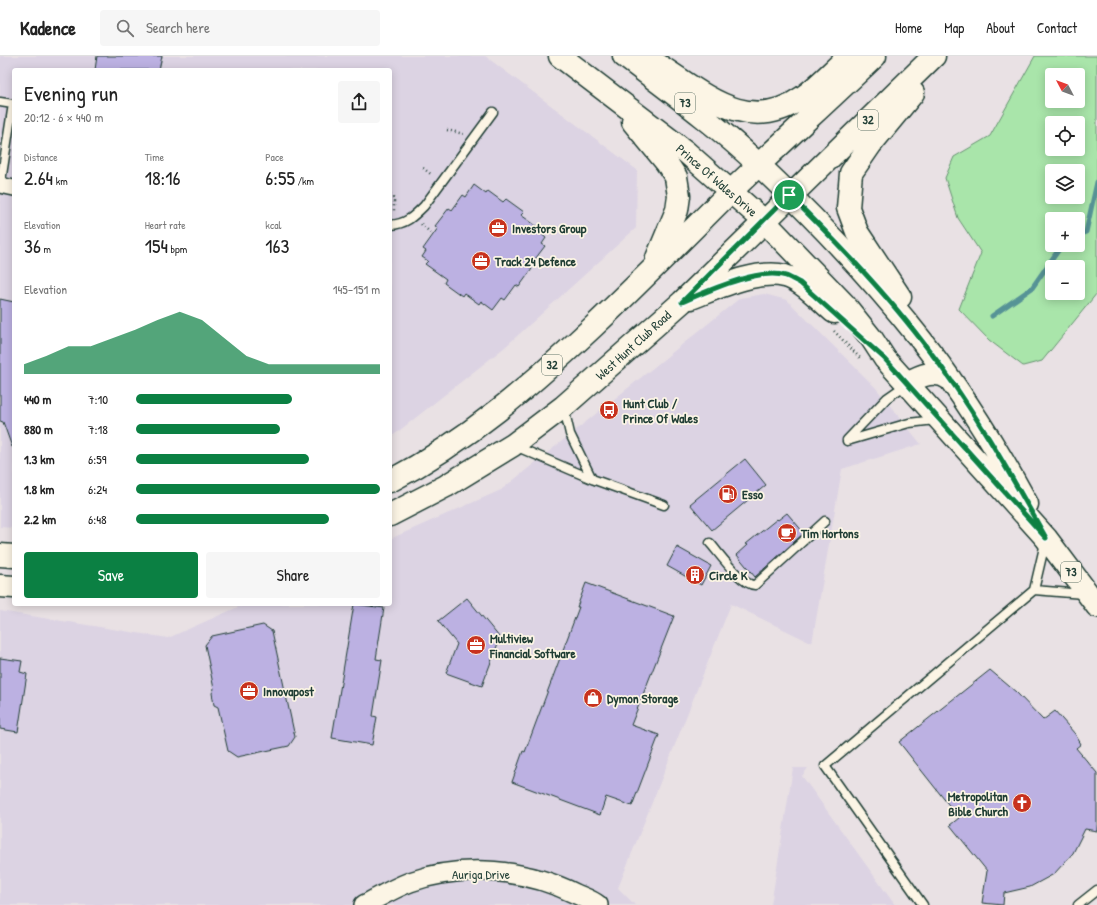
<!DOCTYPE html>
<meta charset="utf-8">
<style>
:root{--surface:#fff;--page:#f6f6f6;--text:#222;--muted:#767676;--line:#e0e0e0;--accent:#0b8043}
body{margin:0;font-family:"Patrick Hand",sans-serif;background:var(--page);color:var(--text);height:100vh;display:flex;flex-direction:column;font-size:15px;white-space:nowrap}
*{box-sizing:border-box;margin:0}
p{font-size:13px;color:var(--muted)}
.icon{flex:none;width:22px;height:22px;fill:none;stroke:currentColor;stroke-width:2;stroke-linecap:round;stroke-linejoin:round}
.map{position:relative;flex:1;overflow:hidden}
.panel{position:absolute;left:12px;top:12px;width:380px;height:538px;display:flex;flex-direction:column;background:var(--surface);border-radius:4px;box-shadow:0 2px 10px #0003}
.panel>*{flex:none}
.needle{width:26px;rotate:311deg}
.fabs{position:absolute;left:1045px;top:12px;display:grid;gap:8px}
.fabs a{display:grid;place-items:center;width:40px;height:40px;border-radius:4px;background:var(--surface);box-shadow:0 2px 10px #0003;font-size:20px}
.pin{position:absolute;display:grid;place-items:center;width:34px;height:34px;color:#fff;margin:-17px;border:2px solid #fff;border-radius:50%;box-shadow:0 1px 4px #0007}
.round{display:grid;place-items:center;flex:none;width:42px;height:42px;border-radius:4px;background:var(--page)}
.headline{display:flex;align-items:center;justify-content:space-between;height:68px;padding:0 12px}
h1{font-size:22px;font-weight:600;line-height:30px}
.stats{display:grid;grid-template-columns:repeat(3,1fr);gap:6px;height:68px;padding:4px 12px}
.stats div{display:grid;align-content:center}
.stats b{font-size:20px;font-weight:600}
.stats small{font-size:11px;font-weight:400}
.stats p{font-size:11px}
.chart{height:112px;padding:8px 12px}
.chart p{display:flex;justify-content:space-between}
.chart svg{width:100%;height:72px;margin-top:4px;fill:var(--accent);opacity:.7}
.action{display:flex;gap:8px;margin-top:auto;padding:8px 12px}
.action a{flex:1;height:46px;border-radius:4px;background:var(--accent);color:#fff;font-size:16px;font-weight:600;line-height:46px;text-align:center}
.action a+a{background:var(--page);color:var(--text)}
ul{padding:0 12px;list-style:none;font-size:13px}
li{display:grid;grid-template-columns:64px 48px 1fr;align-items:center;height:30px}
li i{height:10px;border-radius:5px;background:var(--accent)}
header{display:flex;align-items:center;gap:24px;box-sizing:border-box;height:56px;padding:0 20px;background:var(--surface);border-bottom:1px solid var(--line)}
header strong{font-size:19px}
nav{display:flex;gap:22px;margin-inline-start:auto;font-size:14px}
.search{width:280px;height:36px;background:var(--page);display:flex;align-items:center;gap:10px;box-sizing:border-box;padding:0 14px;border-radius:4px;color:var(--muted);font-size:15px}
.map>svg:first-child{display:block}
.built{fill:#dcd3e3}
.green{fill:#a9e5aa;stroke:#64916f;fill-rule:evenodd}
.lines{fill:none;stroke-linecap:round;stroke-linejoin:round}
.stream{stroke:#579396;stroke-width:5}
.building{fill:#bcb1e2;stroke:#1f3d34}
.service-casing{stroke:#1f3d34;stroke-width:11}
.minor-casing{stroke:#1f3d34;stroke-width:18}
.tertiary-casing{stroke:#1f3d34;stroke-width:22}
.primary-casing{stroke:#1f3d34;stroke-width:25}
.path{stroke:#1f3d34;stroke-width:2.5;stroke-dasharray:1 3;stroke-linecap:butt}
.service{stroke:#fcf5e5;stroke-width:8}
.minor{stroke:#fcf5e5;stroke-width:15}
.tertiary{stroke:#fcf5e5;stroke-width:19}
.primary{stroke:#fcf5e5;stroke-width:22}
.route-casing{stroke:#fff;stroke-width:8}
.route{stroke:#0b8043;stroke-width:5}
.labels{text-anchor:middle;stroke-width:3.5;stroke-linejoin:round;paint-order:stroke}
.shield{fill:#fcf5e5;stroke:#617469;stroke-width:1}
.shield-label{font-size:12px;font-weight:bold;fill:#1f3d34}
.street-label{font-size:13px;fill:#1f3d34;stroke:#fcf5e5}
.poi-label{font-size:13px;font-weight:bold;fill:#1f3d34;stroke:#fcf5e5;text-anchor:start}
</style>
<header>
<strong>Kadence</strong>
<div class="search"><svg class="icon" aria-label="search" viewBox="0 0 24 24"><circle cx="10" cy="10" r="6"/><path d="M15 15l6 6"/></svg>Search here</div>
<nav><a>Home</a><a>Map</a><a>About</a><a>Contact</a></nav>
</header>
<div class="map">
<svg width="1097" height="849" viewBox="0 0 1097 849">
<rect width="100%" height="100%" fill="#e9e1e4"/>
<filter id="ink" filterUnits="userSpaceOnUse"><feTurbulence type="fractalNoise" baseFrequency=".025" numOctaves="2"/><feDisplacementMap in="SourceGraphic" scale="8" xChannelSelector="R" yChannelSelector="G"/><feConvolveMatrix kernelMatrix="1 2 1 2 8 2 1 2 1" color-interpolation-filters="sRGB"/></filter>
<g filter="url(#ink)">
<path class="built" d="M0,0H485L637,114L636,172L505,291L390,382V14H14V472L0,471Z
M764,238L787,244L875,331L921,388L842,413L812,587L731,548L618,832L635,849H0V555L168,582L245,548H390V483L501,434L740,242Z
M793,712H808L802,720L895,849H771Z"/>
<path class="green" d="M1035,0H1097V237L1042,305L1023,310L989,284L959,253L981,197L958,162L945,122L954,101L990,80ZM1052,19H1078V45H1052ZM1052,67H1078V93H1052ZM1052,115H1078V141H1052ZM1052,163H1078V189H1052ZM1052,211H1078V237H1052Z"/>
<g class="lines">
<path class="stream" d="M1078,179L1086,176L1097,126
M992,260L1032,232L1062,189"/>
</g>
<path class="building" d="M97,0H162L159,14H95Z
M474,129L486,138L488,135L503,146L506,143L524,156L521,159L542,174L540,177L546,182L542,188L545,190L529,211L532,213L519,231L516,229L505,244L502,242L493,254L481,245L479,248L464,237L462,240L444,227L446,223L425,208L428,205L422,201L426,195L423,193L438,172L435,170L449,152L452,154L463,139L466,141Z
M0,243L14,246V391H12L3,366L0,365Z
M745,403L766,429L712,474L690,448Z
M787,457L804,477L755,521L737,499L748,489L746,488L777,463L778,464Z
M677,491L711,510L701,529L667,510Z
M586,527L674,560L631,669L659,679L632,750L606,741L600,759L512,726L523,695L525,696L579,551H577Z
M467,542L500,582L482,630L446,617L457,588L438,565Z
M354,548L384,552L376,603L382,604L373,660L377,661L372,689L332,682Z
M263,569L272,575L295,681L289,690L237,701L228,695L218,651L214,649L212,637L214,633L205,589L212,580Z
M0,602L22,605L20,616L27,618L18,676L0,673Z
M990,614L1016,636L1043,664L1055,655L1075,678L1081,688L1076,692L1097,717V775L1085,773L1073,797L1054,818L1030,831L1004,837L1003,849L982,847L987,815L950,769L959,762L899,686Z"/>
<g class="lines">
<defs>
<path id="service" d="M0,46L13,48L0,132
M390,169C406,168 413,161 424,150L493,56
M564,352L570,378L592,423
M847,384L887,342L907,328
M847,385L909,367L935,364
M515,390L592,423L664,449
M710,487C719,497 742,530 755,529L825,465
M1034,534L1083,538
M923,849L825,710L1034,534L1045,487
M1078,849L1097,834"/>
<path id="minor" d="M0,129L14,132"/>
<path id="tertiary" d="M364,849C379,841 394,832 410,826C464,807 526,813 576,838C583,841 592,844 598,849"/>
<path id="primary" d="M560,0L686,96L764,165L844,248L872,283L885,303L1046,482L1097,550
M624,0C670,35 718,70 759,109C817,164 872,222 921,284C961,335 996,391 1027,448
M647,2C697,31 744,83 803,41C820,29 834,13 849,0
M633,66L666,106L676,121L679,140L677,154L657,202
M900,241L857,176L848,152L851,117L871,88L913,37
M691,242C717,232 757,213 785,220C803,225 820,244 834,256
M907,327C921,319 935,313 950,323
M390,425C469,384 530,330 594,270C634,232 673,193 712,154C765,101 821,52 875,0
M390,459L446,430L513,389L563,351L682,246L934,0
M0,499L14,500
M0,530L14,531"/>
</defs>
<use href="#service" class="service-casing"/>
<use href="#minor" class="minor-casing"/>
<use href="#tertiary" class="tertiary-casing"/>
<use href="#primary" class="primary-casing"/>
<path class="path" d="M447,74L464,78
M423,112L432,119
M390,139L394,143V157
M421,168L431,177
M834,275L861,303"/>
<use href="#service" class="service"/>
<use href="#minor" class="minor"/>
<use href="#tertiary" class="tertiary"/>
<use href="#primary" class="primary"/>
</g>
</g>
<g class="lines" filter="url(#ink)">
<defs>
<path id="route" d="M789,139C836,185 882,233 922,285C970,346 1008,414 1046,482L885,303L800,227C796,225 791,222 786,220C759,211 708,235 682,246Z"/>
</defs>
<use href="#route" class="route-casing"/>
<use href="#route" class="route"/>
</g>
<defs>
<symbol id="office-disc" viewBox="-11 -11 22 22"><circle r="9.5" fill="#c8321e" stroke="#fcf5e5"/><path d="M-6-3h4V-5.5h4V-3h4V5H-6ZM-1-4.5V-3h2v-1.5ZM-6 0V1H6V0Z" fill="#fff"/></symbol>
<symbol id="bus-disc" viewBox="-11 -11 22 22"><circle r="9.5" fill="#c8321e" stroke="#fcf5e5"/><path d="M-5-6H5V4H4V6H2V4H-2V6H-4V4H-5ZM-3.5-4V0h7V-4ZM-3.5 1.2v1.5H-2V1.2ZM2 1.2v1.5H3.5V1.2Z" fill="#fff"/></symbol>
<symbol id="fuel-disc" viewBox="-11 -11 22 22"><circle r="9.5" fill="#c8321e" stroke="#fcf5e5"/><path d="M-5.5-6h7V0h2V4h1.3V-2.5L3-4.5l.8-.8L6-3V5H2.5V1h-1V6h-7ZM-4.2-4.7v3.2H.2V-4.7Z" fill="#fff"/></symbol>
<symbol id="cafe-disc" viewBox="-11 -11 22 22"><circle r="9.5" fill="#c8321e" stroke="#fcf5e5"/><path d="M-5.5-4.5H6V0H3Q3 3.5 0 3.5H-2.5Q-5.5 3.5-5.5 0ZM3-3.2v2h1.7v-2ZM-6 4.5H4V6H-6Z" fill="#fff"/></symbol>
<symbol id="building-disc" viewBox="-11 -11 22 22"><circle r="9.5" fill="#c8321e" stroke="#fcf5e5"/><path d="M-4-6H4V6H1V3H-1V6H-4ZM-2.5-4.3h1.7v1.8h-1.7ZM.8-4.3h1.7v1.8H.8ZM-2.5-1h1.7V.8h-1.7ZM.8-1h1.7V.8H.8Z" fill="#fff"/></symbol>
<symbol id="shop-disc" viewBox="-11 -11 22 22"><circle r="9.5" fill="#c8321e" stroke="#fcf5e5"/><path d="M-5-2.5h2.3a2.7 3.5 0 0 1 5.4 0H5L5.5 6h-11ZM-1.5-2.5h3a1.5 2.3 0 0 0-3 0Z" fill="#fff"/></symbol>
<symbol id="church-disc" viewBox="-11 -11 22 22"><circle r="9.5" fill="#c8321e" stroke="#fcf5e5"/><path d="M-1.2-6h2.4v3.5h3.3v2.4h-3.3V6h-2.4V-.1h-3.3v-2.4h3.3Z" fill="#fff"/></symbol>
</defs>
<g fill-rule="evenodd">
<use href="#office-disc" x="487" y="161" width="22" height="22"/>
<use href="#office-disc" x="470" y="194" width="22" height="22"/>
<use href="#bus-disc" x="598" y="343" width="22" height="22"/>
<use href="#fuel-disc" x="717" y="427" width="22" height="22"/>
<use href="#cafe-disc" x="776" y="466" width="22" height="22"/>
<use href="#building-disc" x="684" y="508" width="22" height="22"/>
<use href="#office-disc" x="465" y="578" width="22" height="22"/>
<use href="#office-disc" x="238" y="624" width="22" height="22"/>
<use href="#shop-disc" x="582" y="631" width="22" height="22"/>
<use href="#church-disc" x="1011" y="736" width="22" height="22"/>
</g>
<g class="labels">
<g class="shield">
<rect x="675" y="37" width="20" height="20" rx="3"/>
<rect x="858" y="54" width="20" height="20" rx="3"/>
<rect x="542" y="299" width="20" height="20" rx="3"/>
<rect x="1061" y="506" width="20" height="20" rx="3"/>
</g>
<g class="shield-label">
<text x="685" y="51">73</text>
<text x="868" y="68">32</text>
<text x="552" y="313">32</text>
<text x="1071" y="520">73</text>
</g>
<g class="street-label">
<text transform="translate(717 124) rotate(41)" y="5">Prince Of Wales Drive</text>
<text transform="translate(633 289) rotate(-42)" y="5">West Hunt Club Road</text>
<text x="481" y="823">Auriga Drive</text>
</g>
<g class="poi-label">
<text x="512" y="177">Investors Group</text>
<text x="495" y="210">Track 24 Defence</text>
<text x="623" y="352">Hunt Club /<tspan x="623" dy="15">Prince Of Wales</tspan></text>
<text x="742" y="443">Esso</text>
<text x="801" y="482">Tim Hortons</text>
<text x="709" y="524">Circle K</text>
<text x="490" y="587">Multiview<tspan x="490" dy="15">Financial Software</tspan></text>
<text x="263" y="640">Innovapost</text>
<text x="607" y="647">Dymon Storage</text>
<text x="1008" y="745" text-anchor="end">Metropolitan<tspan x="1008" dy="15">Bible Church</tspan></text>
</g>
</g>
</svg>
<div class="fabs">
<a><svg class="needle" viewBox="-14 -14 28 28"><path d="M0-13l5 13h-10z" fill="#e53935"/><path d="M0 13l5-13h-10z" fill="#767676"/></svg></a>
<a><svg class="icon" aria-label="locate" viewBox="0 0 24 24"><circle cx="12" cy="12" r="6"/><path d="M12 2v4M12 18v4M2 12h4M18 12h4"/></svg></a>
<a><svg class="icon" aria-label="layers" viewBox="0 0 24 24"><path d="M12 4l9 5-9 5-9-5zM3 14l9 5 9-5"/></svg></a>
<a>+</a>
<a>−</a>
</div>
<div class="pin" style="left:789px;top:139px;background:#1e9e55"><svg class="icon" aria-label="arrive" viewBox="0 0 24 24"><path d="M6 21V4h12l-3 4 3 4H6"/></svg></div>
<section class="panel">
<div class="headline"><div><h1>Evening run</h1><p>20:12 · 6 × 440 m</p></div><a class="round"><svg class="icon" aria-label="share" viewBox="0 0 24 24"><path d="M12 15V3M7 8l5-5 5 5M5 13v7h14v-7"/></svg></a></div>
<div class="stats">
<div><p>Distance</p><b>2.64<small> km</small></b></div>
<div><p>Time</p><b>18:16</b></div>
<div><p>Pace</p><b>6:55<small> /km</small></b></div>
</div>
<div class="stats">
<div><p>Elevation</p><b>36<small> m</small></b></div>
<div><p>Heart rate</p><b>154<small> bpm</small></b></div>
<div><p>kcal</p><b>163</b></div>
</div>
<div class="chart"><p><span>Elevation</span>145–151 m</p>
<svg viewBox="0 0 160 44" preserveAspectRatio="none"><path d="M0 44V38L10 33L20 27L30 27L40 22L50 17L60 11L70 6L80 11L90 22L100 33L110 38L120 38L130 38L140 38L150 38L160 38V44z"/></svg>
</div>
<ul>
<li><b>440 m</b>7:10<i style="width:64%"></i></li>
<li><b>880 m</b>7:18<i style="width:59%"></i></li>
<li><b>1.3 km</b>6:59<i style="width:71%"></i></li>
<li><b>1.8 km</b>6:24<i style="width:100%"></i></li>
<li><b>2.2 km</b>6:48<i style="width:79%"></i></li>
</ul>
<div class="action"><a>Save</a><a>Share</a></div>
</section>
</div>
